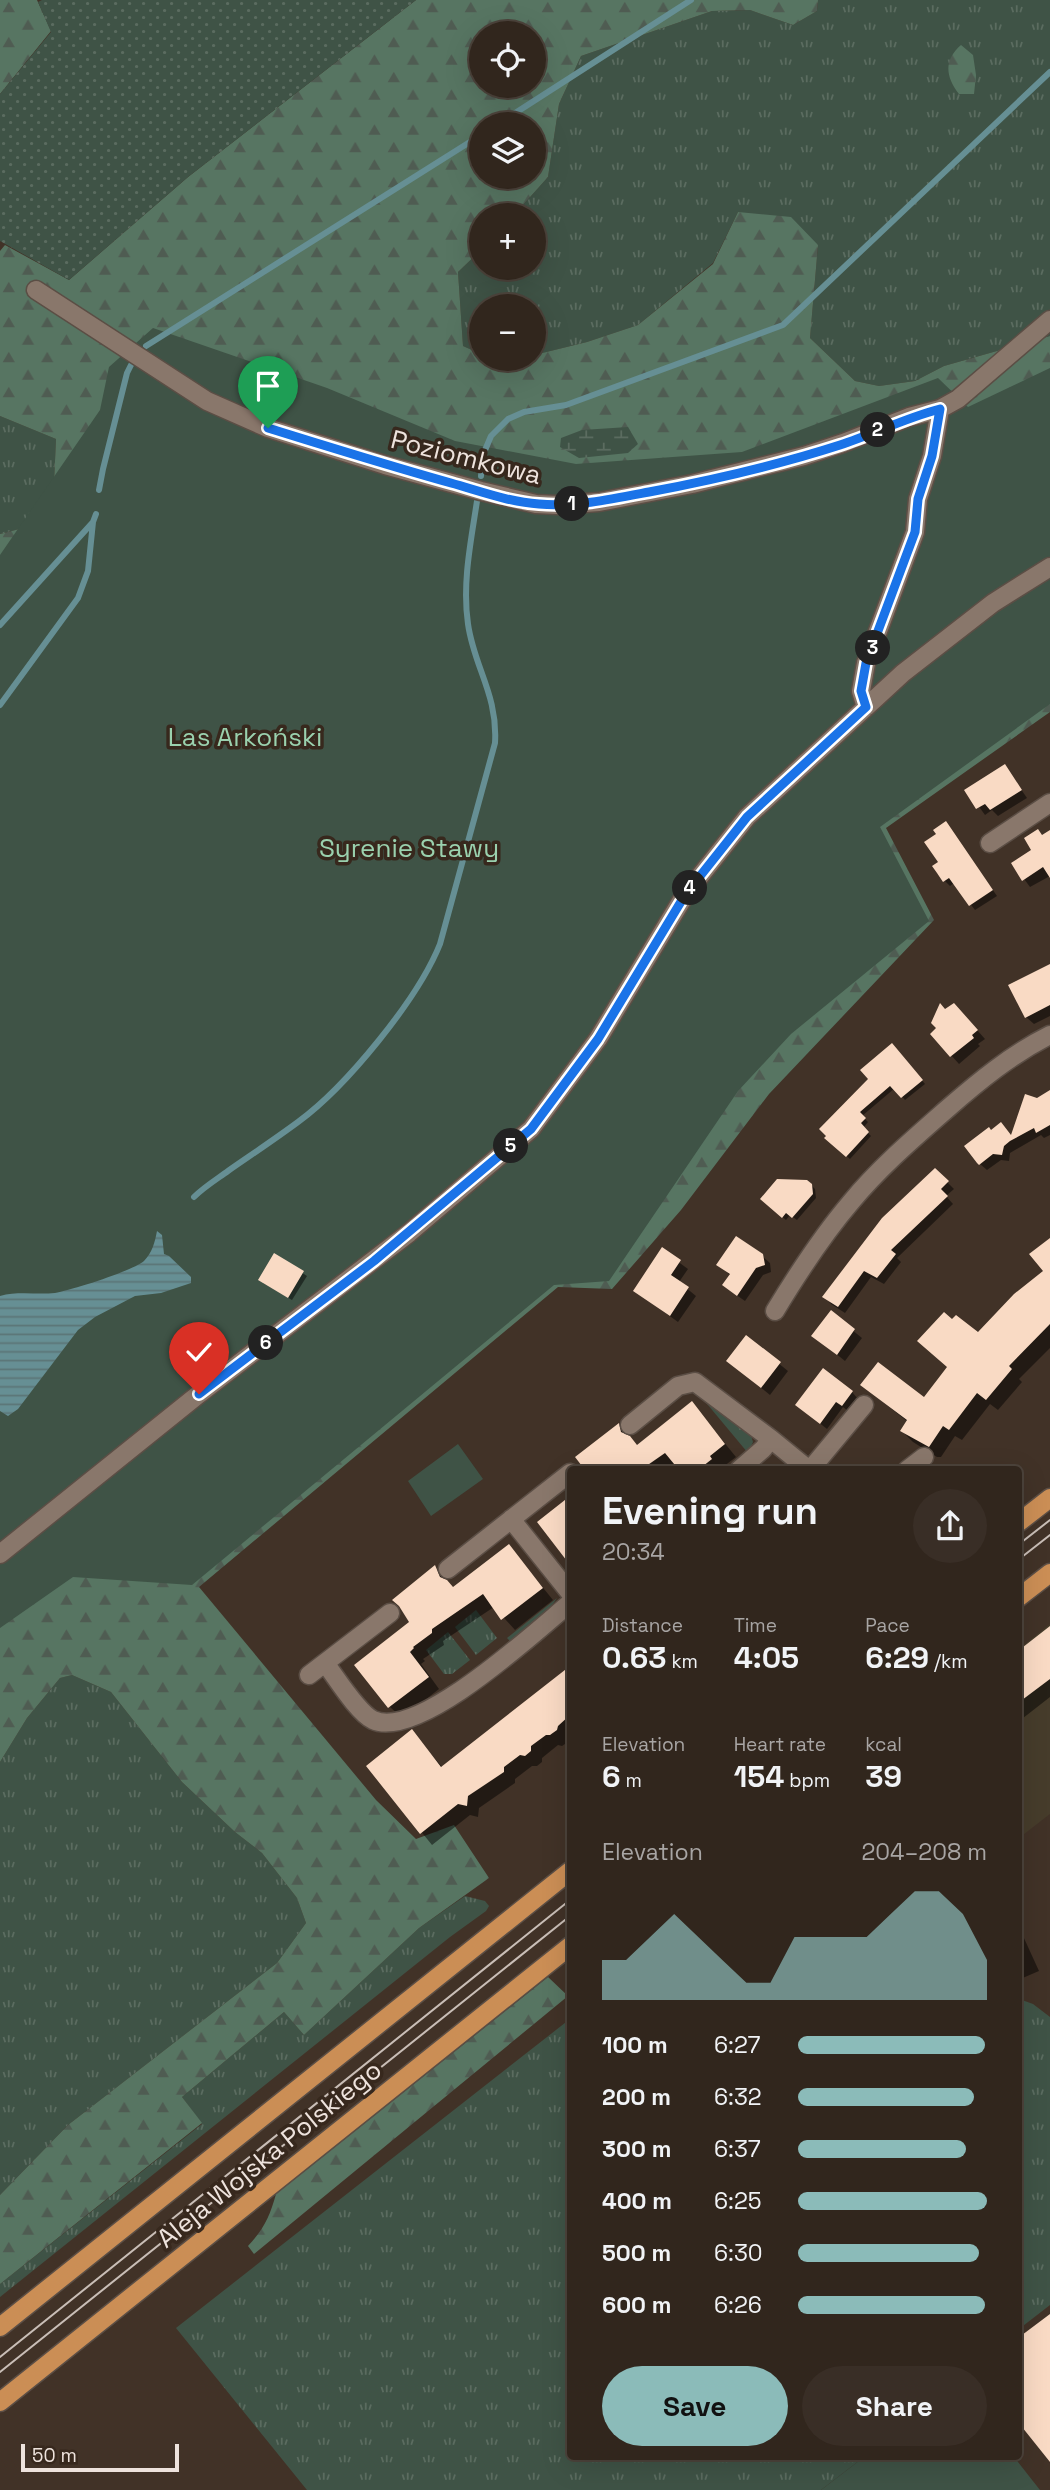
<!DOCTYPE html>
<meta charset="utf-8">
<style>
:root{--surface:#31261d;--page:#392e26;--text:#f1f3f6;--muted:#a8a5a4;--line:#4c433b;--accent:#8bbbb9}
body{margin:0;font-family:"Space Grotesk",sans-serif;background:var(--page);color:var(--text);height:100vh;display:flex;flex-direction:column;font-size:26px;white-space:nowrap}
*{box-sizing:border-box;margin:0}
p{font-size:23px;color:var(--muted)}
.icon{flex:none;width:38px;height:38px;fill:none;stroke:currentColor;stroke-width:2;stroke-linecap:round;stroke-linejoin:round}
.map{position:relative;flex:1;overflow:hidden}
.details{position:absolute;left:567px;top:1466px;width:455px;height:994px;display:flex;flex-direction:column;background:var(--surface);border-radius:7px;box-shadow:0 7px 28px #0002,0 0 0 2px var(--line)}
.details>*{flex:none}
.fabs{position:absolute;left:469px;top:21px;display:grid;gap:14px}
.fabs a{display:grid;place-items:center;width:77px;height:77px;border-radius:50%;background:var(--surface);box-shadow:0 7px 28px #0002,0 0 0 2px var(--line);font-size:35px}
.scale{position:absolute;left:21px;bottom:18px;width:158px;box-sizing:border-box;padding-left:7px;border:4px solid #eee3dd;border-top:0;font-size:19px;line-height:24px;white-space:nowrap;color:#eee3dd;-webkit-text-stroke:5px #37281d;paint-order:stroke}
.pin{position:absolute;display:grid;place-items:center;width:60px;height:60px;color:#fff;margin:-72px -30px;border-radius:50% 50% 50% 0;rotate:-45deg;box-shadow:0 0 7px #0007}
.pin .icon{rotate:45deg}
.km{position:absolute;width:35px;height:35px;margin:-18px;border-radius:50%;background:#222;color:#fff;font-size:19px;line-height:35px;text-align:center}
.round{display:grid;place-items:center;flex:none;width:74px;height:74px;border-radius:37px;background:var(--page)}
.head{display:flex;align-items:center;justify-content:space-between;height:119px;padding:0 35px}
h1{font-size:38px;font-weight:800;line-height:52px}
.metrics{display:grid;grid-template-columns:repeat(3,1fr);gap:10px;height:119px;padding:7px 35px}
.metrics div{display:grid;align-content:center}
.metrics b{font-size:30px;font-weight:800}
.metrics small{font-size:19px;font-weight:400}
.metrics p{font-size:19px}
.chart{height:196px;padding:14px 35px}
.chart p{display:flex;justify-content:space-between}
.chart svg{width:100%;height:126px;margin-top:7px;fill:var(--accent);opacity:.7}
.action{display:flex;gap:14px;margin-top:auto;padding:14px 35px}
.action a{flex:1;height:80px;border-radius:42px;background:var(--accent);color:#111;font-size:28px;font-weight:800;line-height:80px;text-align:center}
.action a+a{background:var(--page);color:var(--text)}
ul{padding:0 35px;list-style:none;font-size:23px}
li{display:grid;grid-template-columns:112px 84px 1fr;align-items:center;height:52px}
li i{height:18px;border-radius:9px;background:var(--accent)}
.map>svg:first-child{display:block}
.commercial{fill:#463c2b}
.grass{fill:url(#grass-tufts)}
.forest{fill:url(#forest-firs);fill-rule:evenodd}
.wetland{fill:url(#wetland-marsh)}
.park{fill:#3f5346}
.garden{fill:url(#garden-dots)}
.water{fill:url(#water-rules)}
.shadow{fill:#0007}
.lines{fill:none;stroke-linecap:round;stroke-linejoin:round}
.stream{stroke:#668f94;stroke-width:6}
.building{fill:#f9dac4}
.minor-casing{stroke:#5b4e45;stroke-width:21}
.major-casing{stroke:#5b4e45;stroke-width:21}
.minor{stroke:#89776b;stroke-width:18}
.major{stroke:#cb8e55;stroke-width:18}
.tram{stroke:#c9beb7;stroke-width:2}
.route-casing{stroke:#fff;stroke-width:14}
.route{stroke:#1a73e8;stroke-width:9}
.labels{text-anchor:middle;stroke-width:7;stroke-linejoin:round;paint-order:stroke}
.street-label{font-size:26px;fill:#eee3dd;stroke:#37281d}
.park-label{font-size:26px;fill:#9ad1ae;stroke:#37281d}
</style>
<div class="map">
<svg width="1050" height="2490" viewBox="0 0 1050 2490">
<defs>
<pattern id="grass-tufts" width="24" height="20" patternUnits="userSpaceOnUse" patternTransform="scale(1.75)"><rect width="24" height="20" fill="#3f5346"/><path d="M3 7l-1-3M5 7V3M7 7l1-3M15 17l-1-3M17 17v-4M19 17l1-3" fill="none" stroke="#5b6c60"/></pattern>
<pattern id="forest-firs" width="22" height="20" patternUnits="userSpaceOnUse" patternTransform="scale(1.75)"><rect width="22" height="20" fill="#577562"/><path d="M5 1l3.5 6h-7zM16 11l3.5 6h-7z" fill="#4f5c52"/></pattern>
<pattern id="wetland-marsh" width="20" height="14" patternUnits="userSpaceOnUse" patternTransform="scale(1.75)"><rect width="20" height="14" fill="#3f5346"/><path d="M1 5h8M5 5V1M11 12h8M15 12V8" fill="none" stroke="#5b6c60"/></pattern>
<pattern id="garden-dots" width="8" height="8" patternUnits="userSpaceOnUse" patternTransform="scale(1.75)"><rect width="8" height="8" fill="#3f5346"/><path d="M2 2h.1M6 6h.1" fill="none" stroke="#5b6c60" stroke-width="1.8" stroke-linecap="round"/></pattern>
<pattern id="water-rules" width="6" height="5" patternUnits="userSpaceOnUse" patternTransform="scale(1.75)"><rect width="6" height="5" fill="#668f94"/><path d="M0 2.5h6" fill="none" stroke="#5b7577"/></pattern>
</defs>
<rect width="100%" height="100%" fill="#413227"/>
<path class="commercial" d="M1050,1624V1814L1019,1838V1649Z"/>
<path class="grass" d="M818,0H1050V336L944,366L915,381L879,386L855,381L810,338L818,245L738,212L713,263L638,325L587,342L534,355V306H481V354L463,346L458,272L481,250V268H534V215H514L548,177L559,104L581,56L712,11L750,10L793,25L817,11Z
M0,416L56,439L54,483L23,528L0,534Z
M698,1393L750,1432L753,1442L748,1453Z
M557,1598L550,1608L510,1641L507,1638Z
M476,1610L497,1638L476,1655L455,1627Z
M448,1632L470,1660L452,1674H444L426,1650Z
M72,1675L111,1692L182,1782L235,1832L262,1853L297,1898L306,1923L277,1963L68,2125L0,2195V1762L27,1718L60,1678Z
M465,1896L485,1901L489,1906L486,1911L450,1937L0,2297V2284L202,2124L182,2097L284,2012L304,2035L419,1928Z
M1019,1999L1033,2004L1050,2017V2305L1019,2329Z
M570,2019V2457H864L821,2490H307L176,2328Z"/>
<path class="forest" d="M0,0H37L51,31L0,94Z
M416,0H818L817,11L793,25L750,10L712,11L581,56L559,104L548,177L514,215H481V250L458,272L463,346L481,354V359C489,359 497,362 504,362C514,361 524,359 534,359V355L587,342L638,325L713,264L738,212L791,217L818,245L810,338L855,381L879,386L915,381L944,366L1050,336V712L886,828L934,920L769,1094L681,1210L612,1289L558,1287L199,1587L376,1800L416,1839L454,1825L489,1878L419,1928L304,2035L284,2012L182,2097L202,2123L0,2284V2195L68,2125L277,1963L306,1923L297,1898L262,1853L235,1832L182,1782L111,1692L72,1675L60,1678L27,1718L0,1762V534L23,528L54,483L56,439L0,416V251L5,245L69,280L188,177ZM481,33H534V86H481ZM481,124H534V177H481Z
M961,45L973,55L976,75L974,94H959C945,76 944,60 961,45Z
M548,1977L568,1996L254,2254L248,2246C264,2229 270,2216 276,2194Z"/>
<path class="wetland" d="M628,427L638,444L628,453L579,458L560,447L561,438L582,430Z"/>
<path class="park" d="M153,328L327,388L455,441L576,464L742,452L938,378L968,407L1050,368V704L880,827L929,921L791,1034L738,1091L609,1281L554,1285L192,1585L73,1577L0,1628V555L100,410L109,367Z
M458,1444L483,1479L431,1516L408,1481Z
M864,2457H1014L1040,2490H821Z"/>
<path class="garden" d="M42,0H416L188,177L69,280L0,241V94L51,32L38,2Z"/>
<path class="water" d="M157,1231L162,1235L164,1254L169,1256L191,1277V1283L161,1293L135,1296L95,1317L78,1330L18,1409L8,1416L0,1411V1296C18,1291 37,1295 55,1293C72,1290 132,1271 144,1261C152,1253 155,1242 157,1231Z"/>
<path class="shadow" d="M1005,766L1027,798L998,816L992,810L985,815L967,790Z
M946,823L997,896L975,910L954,883L950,886L944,880L940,862L938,835Z
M1050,832V876L1030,887L1013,864L1034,850L1043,836Z
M1050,967V1016L1034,1024L1026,1017Z
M945,1011L962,1013L985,1039L978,1044L980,1046L959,1064L932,1034L938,1029Z
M895,1048L925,1084L905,1100L895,1088L862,1116L868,1122L863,1128L871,1136L850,1159L826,1138Z
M1050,1094V1135L1044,1138L1041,1135L1010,1153L1009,1161L1001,1160L987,1170L980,1164L991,1131L1012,1137L1037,1099Z
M935,1170L954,1189L946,1196L953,1204L897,1258L901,1262L884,1284L871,1277L845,1313L831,1304L825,1297Z
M811,1185L815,1189L816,1198L797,1220L790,1215L786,1220L765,1203Z
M1050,1240V1348L1019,1379L1022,1382L998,1410L990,1404L962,1440L955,1436L941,1457H937L913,1442L902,1431L908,1422L862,1385L924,1399L949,1368L952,1321L978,1334L1046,1271Z
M662,1250L688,1269L679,1282L696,1296L678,1322L635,1291Z
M275,1255L307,1276L292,1300L263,1283Z
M762,1256L770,1263L771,1272L763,1275L745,1301L732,1292L731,1276L719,1265Z
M831,1313L862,1338L845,1361L814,1336Z
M746,1337L788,1371L770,1395L728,1361Z
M852,1392L858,1399L849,1412L843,1407L827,1429L797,1405Z
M692,1403L736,1457L719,1470H681L677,1465L669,1470H588L619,1425L638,1447Z
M570,1498V1562L540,1522Z
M509,1546L553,1600L515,1630L494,1607L443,1641L444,1645L423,1659L425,1661L421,1664L439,1689L402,1718L390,1707L411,1622L435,1568L454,1589Z
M1050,1628V1697L1018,1722V1653Z
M570,1668V1736L568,1742L562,1746L558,1745L542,1758V1762L537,1766H532L515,1779V1783L479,1808L478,1817L470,1815L432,1845L368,1766L412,1732L443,1768Z
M1018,1925L1039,1971L1018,1980Z"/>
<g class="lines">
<path class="stream" d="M498,124L691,0
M146,346L481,135
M481,476L483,455L491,436L508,419L524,412L566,405L783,325L1050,72
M99,490L103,469L127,373L131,365
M0,625L93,522L96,514
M0,705L78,598L88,571L93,522
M194,1197C204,1187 217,1179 228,1171C251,1155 275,1139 298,1122C346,1087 418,999 440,944L495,743C498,695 474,667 468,624C462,583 471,541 477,501"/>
</g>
<path class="building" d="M1005,764L1022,790L990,810L985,804L976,809L964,790Z
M946,821L993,890L969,906L949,878L943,882L937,873L932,866L938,862L924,842L936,834L933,830Z
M1038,829L1042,835L1050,830V878L1043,867L1022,881L1011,863L1031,850L1024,838Z
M1050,964V1005L1025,1018L1008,985Z
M940,1003L945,1009L954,1003L978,1030L972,1035L974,1038L950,1057L930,1034L936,1028L931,1023Z
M892,1043L923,1080L901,1098L890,1086L860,1112L866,1118L861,1123L869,1132L846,1157L824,1138L826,1136L819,1129L868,1079L860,1070Z
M1050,1090V1125L1036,1133L1034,1128L1010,1141L1004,1146L1002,1155L993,1154L979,1165L977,1163L964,1146L989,1127L991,1130L1001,1122L1011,1135L1025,1094L1037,1098Z
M935,1168L949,1181L941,1189L948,1196L891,1250L896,1254L877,1278L864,1271L838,1307L822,1297L882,1218Z
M777,1179L807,1180L812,1184L813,1194L792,1218L786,1213L782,1218L760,1199Z
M736,1236L763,1254L765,1265L756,1268L737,1296L722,1285L730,1274L716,1265Z
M1050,1238V1324L1009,1366L1012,1369L986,1400L977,1393L949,1430L943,1426L929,1447L900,1431L907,1420L860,1385L878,1362L924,1397L947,1367L917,1341L944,1312L952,1319L956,1315L978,1332L1014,1294L1043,1271L1029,1254Z
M662,1247L681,1260L671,1275L689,1287L670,1316L633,1291Z
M274,1253L304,1271L288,1298L258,1280Z
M831,1310L855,1329L837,1355L811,1336Z
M746,1335L781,1362L761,1388L726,1361Z
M823,1368L853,1391L842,1406L836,1402L820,1424L795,1405Z
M692,1401L725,1444L710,1456L712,1459L698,1470H679L665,1453L642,1469L636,1470H585L575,1457L619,1423L621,1432L630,1436L637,1445Z
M570,1496V1565L537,1522Z
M509,1544L543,1588L501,1620L483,1594L432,1629V1633L413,1647L414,1648L410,1652L429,1677L388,1708L354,1665L409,1622L399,1606L392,1600L435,1565L440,1577L447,1580L453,1587Z
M1050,1626V1679L1018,1703V1651Z
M570,1666V1715L558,1726L557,1730L550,1735H546L531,1746V1751L525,1756L520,1755L504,1767V1772L468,1796L467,1806L458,1804L420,1834L366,1766L412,1729L441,1767Z
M1050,2314V2462L1018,2422V2338Z"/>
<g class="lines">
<defs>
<path id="minor" d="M36,290L207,401L268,428L385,465L481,491L536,504L557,505L599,502L692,484L804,456L843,443L909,417L940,409L958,399L1050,320
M866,707L861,691L866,663L915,532L918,499L932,456L940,409
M990,843L1050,803
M775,1311C798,1273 822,1236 851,1202C879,1168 914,1138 947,1109C979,1081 1012,1054 1050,1035
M630,1425L678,1386L695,1382L771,1439
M739,1470L763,1449L771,1439L809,1470
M810,1470L864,1405
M907,1470L924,1457
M511,1519L570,1593
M0,1554L199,1394L409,1233L531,1129L598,1039L685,895L747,817L903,673L993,603L1050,567
M448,1569L570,1473
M325,1663C336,1677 357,1712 373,1720C418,1741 535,1632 570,1603
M309,1675L390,1613"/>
<path id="major" d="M1018,1523L1050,1498
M1018,1598L1050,1573
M0,2327L570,1871
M0,2402L570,1946"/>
</defs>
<use href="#minor" class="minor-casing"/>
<use href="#major" class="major-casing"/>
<use href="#minor" class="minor"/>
<use href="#major" class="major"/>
<path class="tram" d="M1018,1545L1050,1520
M1018,1560L1050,1535
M0,2357L570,1900
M0,2372L570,1916"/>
</g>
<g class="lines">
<defs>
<path id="route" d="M199,1394L374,1261L531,1129L598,1039L685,895L747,817L866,707L861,691L866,663L915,532L918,499L932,456L940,409C905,418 874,434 840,445C778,465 713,480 649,492C613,499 576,507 539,504C509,502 480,491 451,483C390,466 329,447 268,428"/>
</defs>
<use href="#route" class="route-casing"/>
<use href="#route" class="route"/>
</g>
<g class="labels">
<g class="street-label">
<text transform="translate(466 457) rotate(14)" y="9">Poziomkowa</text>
<text transform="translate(269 2154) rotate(-39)" y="9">Aleja Wojska Polskiego</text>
</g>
<g class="park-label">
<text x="245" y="746">Las Arkoński</text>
<text x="409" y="857">Syrenie Stawy</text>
</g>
</g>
</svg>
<div class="fabs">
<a><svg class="icon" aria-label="locate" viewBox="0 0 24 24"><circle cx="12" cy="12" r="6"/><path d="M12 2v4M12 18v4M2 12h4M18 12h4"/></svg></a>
<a><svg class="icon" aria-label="layers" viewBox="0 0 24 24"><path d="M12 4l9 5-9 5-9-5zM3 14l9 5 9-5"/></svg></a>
<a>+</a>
<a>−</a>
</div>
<div class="scale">50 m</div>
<div class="pin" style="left:268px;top:428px;background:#1e9e55"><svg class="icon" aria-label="arrive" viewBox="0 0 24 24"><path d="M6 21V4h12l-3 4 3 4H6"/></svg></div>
<div class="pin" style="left:199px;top:1394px;background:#d93025"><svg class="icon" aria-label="check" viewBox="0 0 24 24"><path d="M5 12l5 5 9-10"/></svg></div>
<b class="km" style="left:572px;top:504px">1</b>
<b class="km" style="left:878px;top:430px">2</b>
<b class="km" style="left:873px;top:648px">3</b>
<b class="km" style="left:690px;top:888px">4</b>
<b class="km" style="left:511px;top:1146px">5</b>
<b class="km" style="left:266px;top:1343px">6</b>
<section class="details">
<div class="head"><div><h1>Evening run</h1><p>20:34</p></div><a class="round"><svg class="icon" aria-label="share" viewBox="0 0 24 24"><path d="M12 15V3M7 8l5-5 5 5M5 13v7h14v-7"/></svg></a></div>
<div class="metrics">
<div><p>Distance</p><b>0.63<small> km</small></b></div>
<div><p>Time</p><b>4:05</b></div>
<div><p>Pace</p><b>6:29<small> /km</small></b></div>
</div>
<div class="metrics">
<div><p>Elevation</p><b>6<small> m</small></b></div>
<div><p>Heart rate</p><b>154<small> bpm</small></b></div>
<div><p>kcal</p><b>39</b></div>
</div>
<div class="chart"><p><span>Elevation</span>204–208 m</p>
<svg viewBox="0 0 160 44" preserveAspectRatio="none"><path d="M0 44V30L10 30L20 22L30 14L40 22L50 30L60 38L70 38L80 22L90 22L100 22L110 22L120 14L130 6L140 6L150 14L160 30V44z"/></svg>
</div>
<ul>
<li><b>100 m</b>6:27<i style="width:99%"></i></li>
<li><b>200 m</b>6:32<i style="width:93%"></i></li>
<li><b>300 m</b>6:37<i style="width:89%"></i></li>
<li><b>400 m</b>6:25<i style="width:100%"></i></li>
<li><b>500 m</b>6:30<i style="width:96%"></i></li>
<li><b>600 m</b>6:26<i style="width:99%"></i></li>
</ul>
<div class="action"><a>Save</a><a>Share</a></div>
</section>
</div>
